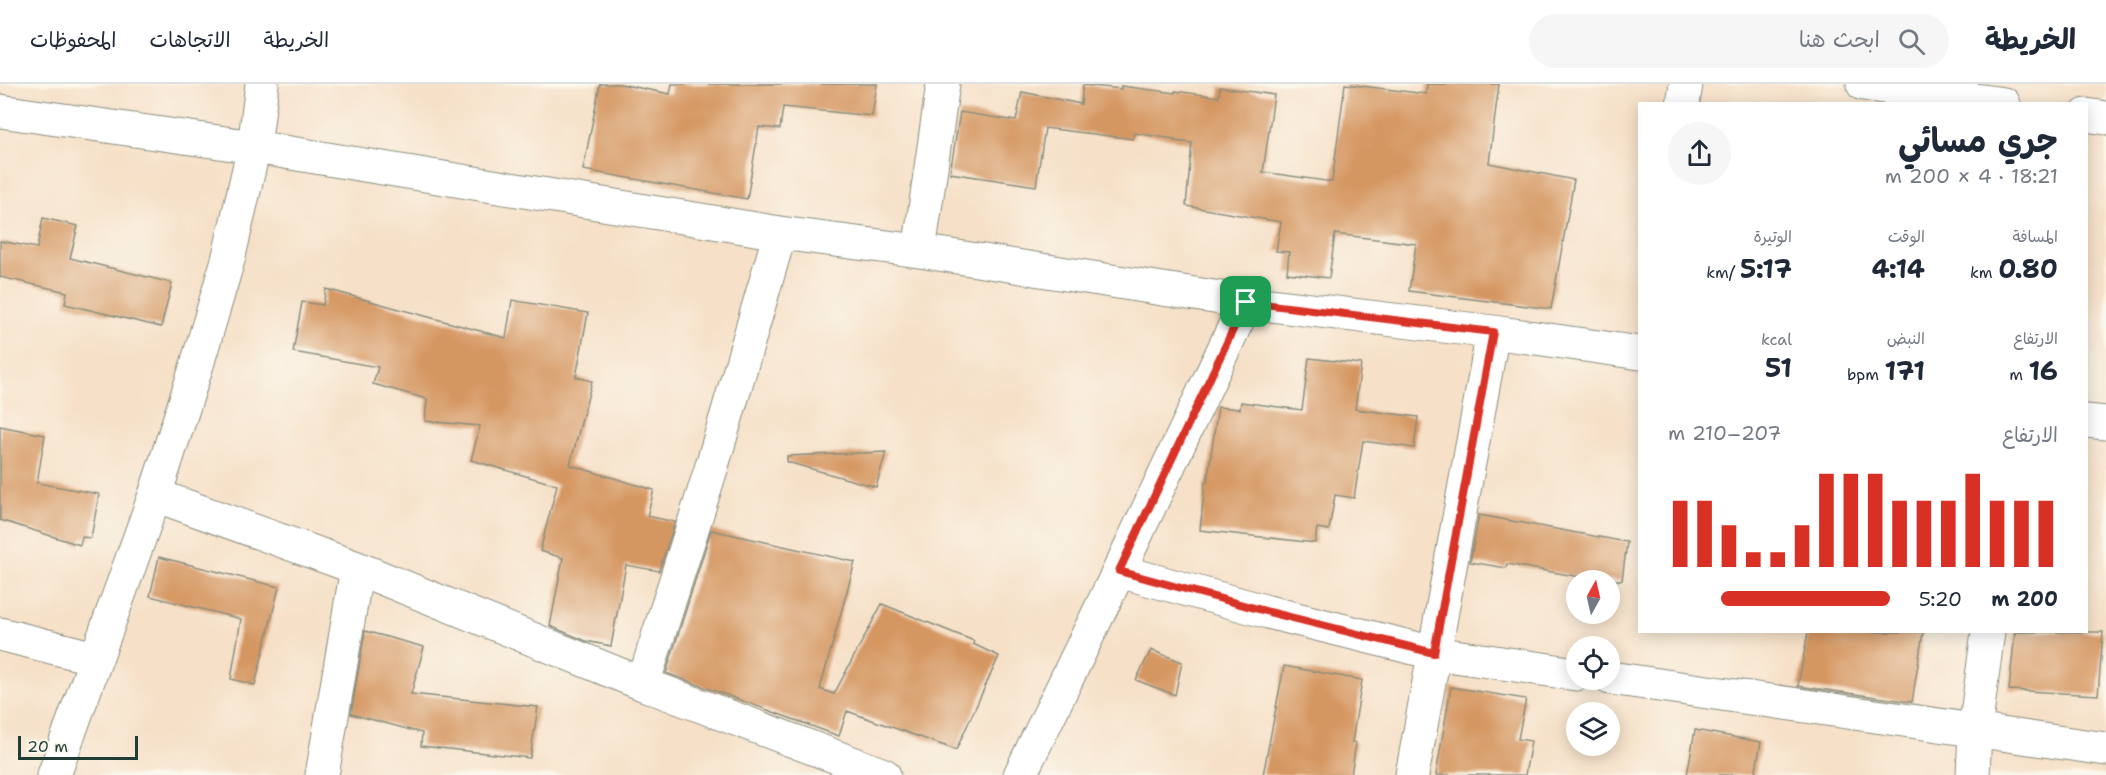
<!DOCTYPE html>
<html lang="ar">
<meta charset="utf-8">
<style>
:root{--surface:#fff;--page:#f6f6f7;--text:#1f2937;--muted:#747a83;--line:#e0e1e3;--accent:#d93025}
body{margin:0;font-family:"Shantell Sans","Playpen Sans Arabic",sans-serif;background:var(--page);color:var(--text);direction:rtl;height:100vh;display:flex;flex-direction:column;font-size:22px;white-space:nowrap}
*{box-sizing:border-box;margin:0}
p{font-size:20px;color:var(--muted)}
.icon{flex:none;width:33px;height:33px;fill:none;stroke:currentColor;stroke-width:2;stroke-linecap:round;stroke-linejoin:round}
.map{position:relative;flex:1;overflow:hidden;direction:ltr}
.details{position:absolute;left:1638px;top:18px;width:450px;height:531px;display:flex;flex-direction:column;background:var(--surface);border-radius:0px;box-shadow:0 3px 15px #0003;direction:rtl}
.details>*{flex:none}
.needle{width:39px;rotate:8deg}
.buttons{position:absolute;left:1566px;top:486px;display:grid;gap:12px}
.buttons a{display:grid;place-items:center;width:54px;height:54px;border-radius:50%;background:var(--surface);box-shadow:0 3px 15px #0003;font-size:30px}
.scale{position:absolute;left:18px;bottom:15px;width:120px;box-sizing:border-box;padding-left:6px;border:3px solid #1f3d34;border-top:0;font-size:16px;line-height:21px;white-space:nowrap;color:#1f3d34;-webkit-text-stroke:4px #fbf7ec;paint-order:stroke}
.pin{position:absolute;display:grid;place-items:center;width:51px;height:51px;color:#fff;margin:-26px;border-radius:12px;box-shadow:0 3px 9px #0006}
.round{display:grid;place-items:center;flex:none;width:63px;height:63px;border-radius:32px;background:var(--page)}
.headline{display:flex;align-items:center;justify-content:space-between;height:102px;padding:0 30px}
h1{font-size:33px;font-weight:700;line-height:45px}
.figures{display:grid;grid-template-columns:repeat(3,1fr);gap:9px;height:102px;padding:6px 30px}
.figures div{display:grid;align-content:center}
.figures b{font-size:26px;font-weight:700}
.figures small{font-size:16px;font-weight:400}
.figures p{font-size:16px}
.chart{height:168px;padding:12px 30px}
.chart p{display:flex;justify-content:space-between}
.chart svg{width:100%;height:108px;margin-top:6px;stroke:var(--accent);stroke-width:6}
ul{padding:0 30px;list-style:none;font-size:20px}
li{display:grid;grid-template-columns:96px 72px 1fr;align-items:center;height:45px}
li i{height:15px;border-radius:8px;background:var(--accent)}
header{display:flex;align-items:center;gap:36px;box-sizing:border-box;height:84px;padding:0 30px;background:var(--surface);border-bottom:2px solid var(--line)}
header strong{font-size:28px}
nav{display:flex;gap:33px;margin-inline-start:auto;font-size:21px}
.search{width:420px;height:54px;background:var(--page);display:flex;align-items:center;gap:15px;box-sizing:border-box;padding:0 21px;border-radius:33px;color:var(--muted);font-size:22px}
.map>svg:first-child{display:block}
.building{fill:#d59762}
.lines{fill:none;stroke-linecap:round;stroke-linejoin:round}
.minor-casing{stroke:#8a8e7e;stroke-width:35}
.minor{stroke:#fff;stroke-width:33}
.route-casing{stroke:#fff;stroke-width:12}
.route{stroke:#d93025;stroke-width:8}
</style>
<header>
<strong>الخريطة</strong>
<div class="search"><svg class="icon" aria-label="search" viewBox="0 0 24 24"><circle cx="10" cy="10" r="6"/><path d="M15 15l6 6"/></svg>ابحث هنا</div>
<nav><a>الخريطة</a><a>الاتجاهات</a><a>المحفوظات</a></nav>
</header>
<div class="map">
<svg width="2106" height="691" viewBox="0 0 2106 691">
<rect width="100%" height="100%" fill="#fbf7ec"/>
<filter id="ink" filterUnits="userSpaceOnUse"><feTurbulence type="fractalNoise" baseFrequency=".0167" numOctaves="2"/><feDisplacementMap in="SourceGraphic" scale="12" xChannelSelector="R" yChannelSelector="G"/><feConvolveMatrix kernelMatrix="1 2 1 2 8 2 1 2 1" color-interpolation-filters="sRGB"/></filter>
<filter id="wash" filterUnits="userSpaceOnUse"><feTurbulence type="fractalNoise" baseFrequency=".008" numOctaves="4" result="noise"/><feDisplacementMap in="SourceGraphic" scale="24" xChannelSelector="R" yChannelSelector="G"/><feGaussianBlur stdDeviation="1.35" result="paint"/><feColorMatrix in="noise" values="0 0 0 0 0 0 0 0 0 0 0 0 0 0 0 0 0 1.4 0 .05"/><feComposite in="paint" operator="in"/></filter>
<g filter="url(#wash)">
<rect width="100%" height="100%" fill="#f6e0c7"/>
<g id="blocks">
<path class="building" d="M600,0H620L670,10L672,0H877L872,32L783,23L780,45L759,43L747,115L583,86Z
M1345,0L1426,10L1427,0H1499L1489,79L1574,96L1551,225L1409,207L1416,160L1335,150L1329,194L1287,189L1289,168L1276,167L1281,138L1186,122L1192,59L1174,57L1175,55L1134,49L1133,55L1045,44L1036,102L950,89L960,28L1016,37L1022,8L1081,20L1083,1L1121,5V2L1175,9V7L1219,13L1220,3L1274,11L1263,88L1332,98Z
M43,134L78,142L70,174L172,199L161,243L65,220L67,208L0,193V157L37,164Z
M326,205L506,254L512,216L588,229L576,293L592,297L570,381L654,406L647,432L675,438L659,487L626,481L611,562L586,557L550,542L563,474L540,467L557,401L471,376L480,342L425,337L427,315L373,300L378,283L293,268L302,218L323,221Z
M1309,274L1361,280L1355,325L1418,333L1414,364L1363,357L1354,414L1335,411L1329,446L1317,444L1315,459L1200,446L1205,398H1207L1218,323L1240,325L1241,318L1302,326Z
M0,342L45,351L37,399L99,410L91,454L82,453L80,461L0,436Z
M886,368L876,403L787,378V372Z
M1479,431L1627,458L1622,496H1597L1507,480L1506,484L1470,478Z
M711,446L855,478L820,605L834,610L882,520L974,557L973,560L999,572L956,666L847,627L839,652L666,589Z
M159,473L279,503L255,601L231,595L241,535L150,512Z
M365,547L424,563L411,610L538,623L530,674L421,662L422,649L351,630Z
M1808,548H1923L1912,618L1798,602Z
M2015,548H2103L2098,611L2009,606Z
M1151,566L1182,578L1175,611L1136,596Z
M1284,582L1362,596L1352,658L1356,659L1351,691H1263Z
M1451,603L1526,615L1518,655L1531,657L1525,691H1436Z
M1695,646L1761,658L1755,691H1687Z"/>
</g>
</g>
<g filter="url(#ink)">
<use href="#blocks" fill-opacity="0" stroke="#8a8e7e" stroke-width="1.5"/>
<g class="lines">
<defs>
<path id="minor" d="M1863,0L2004,20
M1683,20L1686,0
M0,27L254,63L780,149L919,167L1246,218L1493,248L1640,269
M2086,31L2106,34
M919,167L943,0
M2086,337L2106,339
M155,411L357,484L643,600L884,691
M1119,487L1268,528L1434,569L1576,590
M0,550L95,574
M1610,594L2106,665
M643,600L712,382L780,149
M54,691L155,411L196,284L228,176L254,63L262,0
M322,691L357,484
M1020,691L1119,487L1246,218
M1412,691L1493,248
M1973,691L1975,646L1988,548"/>
</defs>
<use href="#minor" class="minor-casing"/>
<use href="#minor" class="minor"/>
</g>
</g>
<g class="lines" filter="url(#ink)">
<defs>
<path id="route" d="M1246,218L1493,248L1434,569L1269,528L1119,487Z"/>
</defs>
<use href="#route" class="route-casing"/>
<use href="#route" class="route"/>
</g>
</svg>
<div class="buttons">
<a><svg class="needle" viewBox="-14 -14 28 28"><path d="M0-13l5 13h-10z" fill="#e53935"/><path d="M0 13l5-13h-10z" fill="#747a83"/></svg></a>
<a><svg class="icon" aria-label="locate" viewBox="0 0 24 24"><circle cx="12" cy="12" r="6"/><path d="M12 2v4M12 18v4M2 12h4M18 12h4"/></svg></a>
<a><svg class="icon" aria-label="layers" viewBox="0 0 24 24"><path d="M12 4l9 5-9 5-9-5zM3 14l9 5 9-5"/></svg></a>
</div>
<div class="scale">20 m</div>
<div class="pin" style="left:1246px;top:218px;background:#1e9e55"><svg class="icon" aria-label="arrive" viewBox="0 0 24 24"><path d="M6 21V4h12l-3 4 3 4H6"/></svg></div>
<section class="details">
<div class="headline"><div><h1>جري مسائي</h1><p>18:21 · 4 × 200 m</p></div><a class="round"><svg class="icon" aria-label="share" viewBox="0 0 24 24"><path d="M12 15V3M7 8l5-5 5 5M5 13v7h14v-7"/></svg></a></div>
<div class="figures">
<div><p>المسافة</p><b>0.80<small> km</small></b></div>
<div><p>الوقت</p><b>4:14</b></div>
<div><p>الوتيرة</p><b>5:17<small> /km</small></b></div>
</div>
<div class="figures">
<div><p>الارتفاع</p><b>16<small> m</small></b></div>
<div><p>النبض</p><b>171<small> bpm</small></b></div>
<div><p>kcal</p><b>51</b></div>
</div>
<div class="chart"><p><span>الارتفاع</span>207–210 m</p>
<svg viewBox="0 0 160 44" preserveAspectRatio="none"><path d="M5 44V17M15 44V17M25 44V27M35 44V38M45 44V38M55 44V27M65 44V6M75 44V6M85 44V6M95 44V17M105 44V17M115 44V17M125 44V6M135 44V17M145 44V17M155 44V17"/></svg>
</div>
<ul>
<li><b>200 m</b>5:20<i style="width:76%"></i></li>
</ul>
</section>
</div>
